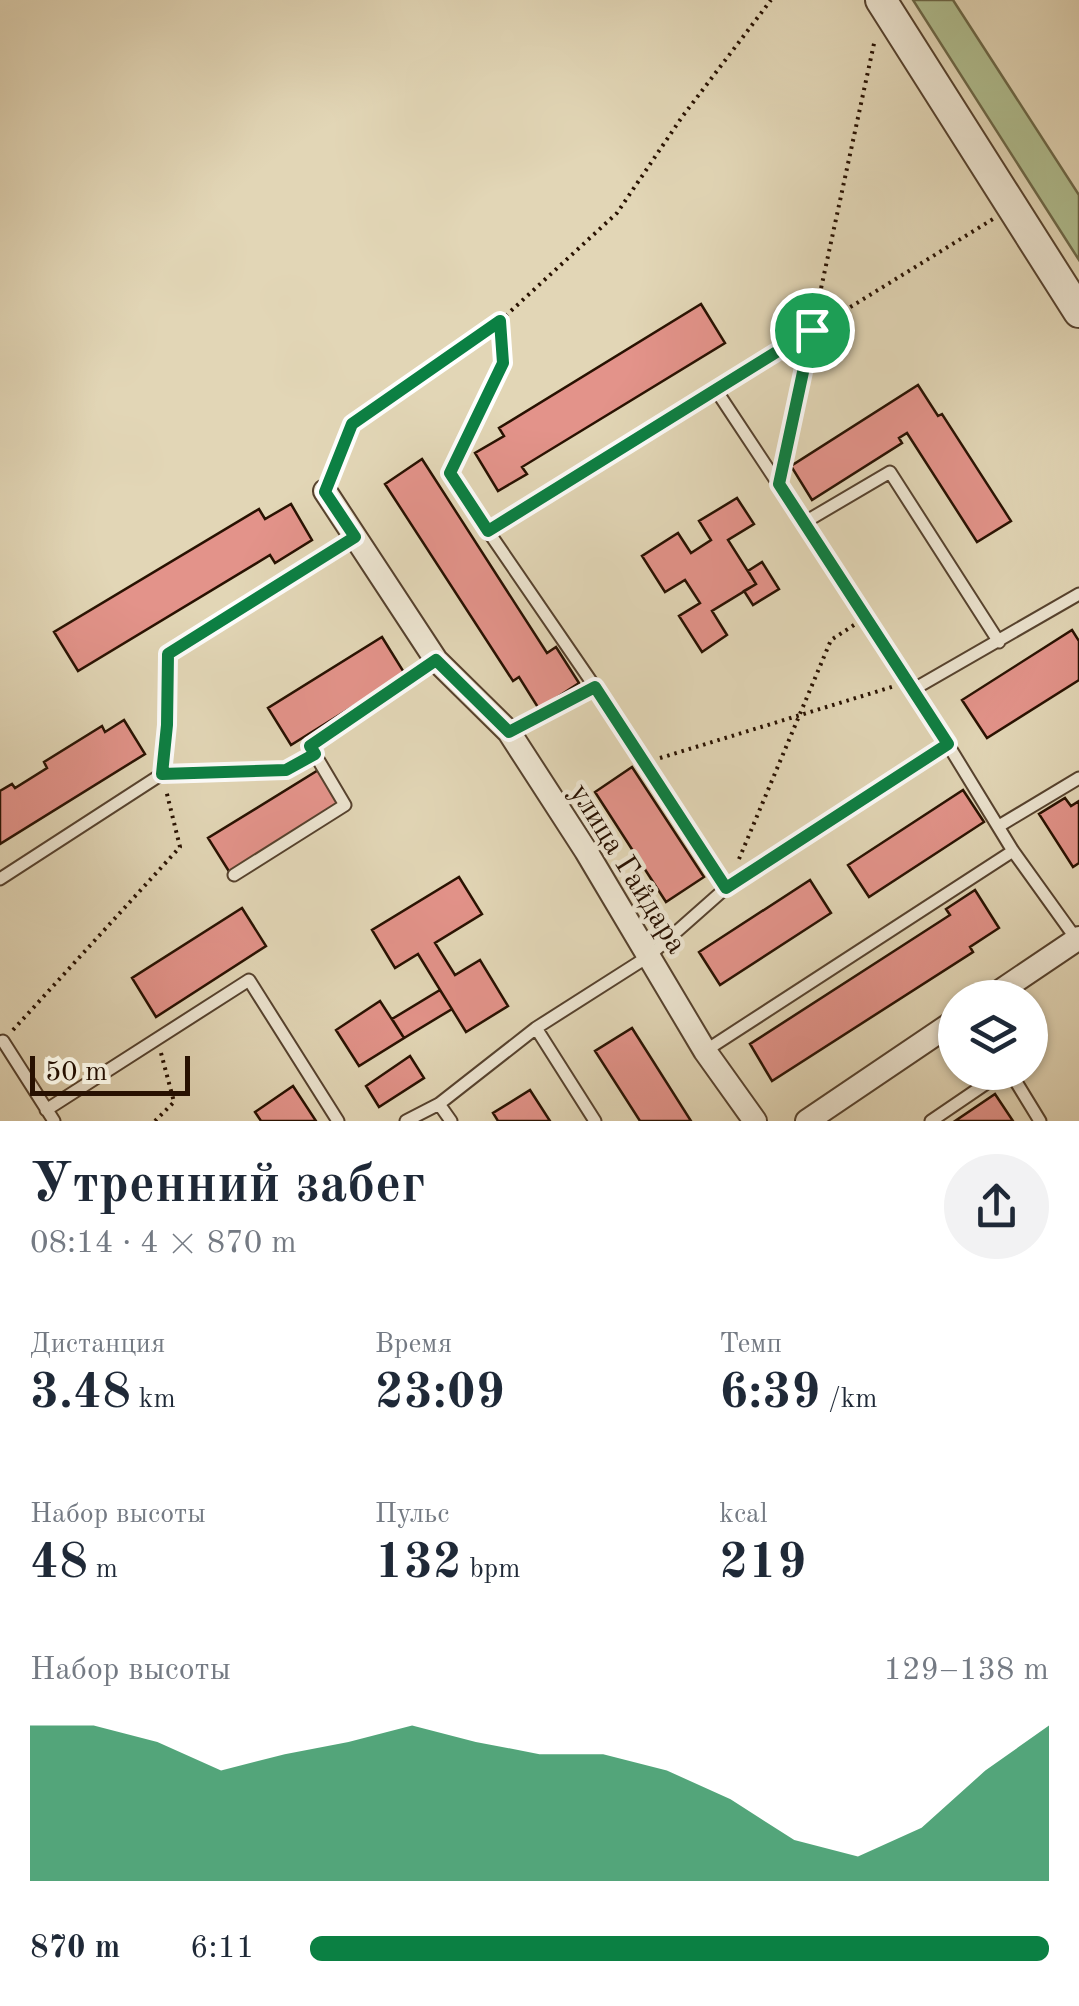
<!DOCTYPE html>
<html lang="ru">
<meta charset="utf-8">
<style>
:root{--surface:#fff;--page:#f2f2f3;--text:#1f2937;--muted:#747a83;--accent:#0b8043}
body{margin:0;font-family:"Old Standard TT",serif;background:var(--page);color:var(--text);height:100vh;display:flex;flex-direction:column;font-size:38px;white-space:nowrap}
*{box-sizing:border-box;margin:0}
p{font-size:32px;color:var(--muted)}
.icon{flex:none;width:55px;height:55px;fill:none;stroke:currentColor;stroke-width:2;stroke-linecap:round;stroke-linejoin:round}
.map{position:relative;height:1121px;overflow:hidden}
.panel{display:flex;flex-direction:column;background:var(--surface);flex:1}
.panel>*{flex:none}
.controls{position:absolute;left:938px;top:980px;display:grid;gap:20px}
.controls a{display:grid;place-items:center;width:110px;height:110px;border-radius:50%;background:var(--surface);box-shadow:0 2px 8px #0004;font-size:50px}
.scale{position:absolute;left:30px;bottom:25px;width:160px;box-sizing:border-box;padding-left:10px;border:5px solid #281101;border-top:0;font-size:28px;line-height:35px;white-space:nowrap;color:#281101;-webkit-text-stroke:8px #ece4d0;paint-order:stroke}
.pin{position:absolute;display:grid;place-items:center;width:85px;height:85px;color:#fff;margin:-42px;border:5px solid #fff;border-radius:50%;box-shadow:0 2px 10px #0007}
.round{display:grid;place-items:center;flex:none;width:105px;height:105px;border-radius:52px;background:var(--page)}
.head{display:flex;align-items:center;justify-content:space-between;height:170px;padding:0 30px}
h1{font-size:55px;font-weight:600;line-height:75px}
.metrics{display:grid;grid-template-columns:repeat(3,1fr);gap:15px;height:170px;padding:10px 30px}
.metrics div{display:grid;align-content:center}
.metrics b{font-size:50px;font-weight:600}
.metrics small{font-size:28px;font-weight:400}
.metrics p{font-size:28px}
.chart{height:280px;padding:20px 30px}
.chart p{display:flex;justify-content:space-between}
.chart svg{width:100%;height:180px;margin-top:10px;fill:var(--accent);opacity:.7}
ul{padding:0 30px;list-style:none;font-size:32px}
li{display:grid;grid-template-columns:160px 120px 1fr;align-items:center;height:75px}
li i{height:25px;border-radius:12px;background:var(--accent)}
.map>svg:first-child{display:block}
.green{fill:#b0be90;stroke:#6c6848;stroke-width:2.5}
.building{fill:#e3938a;stroke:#281101;stroke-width:2.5}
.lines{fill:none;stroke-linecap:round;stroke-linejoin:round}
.service-casing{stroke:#56422e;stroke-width:15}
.minor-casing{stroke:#56422e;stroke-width:26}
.tertiary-casing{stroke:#56422e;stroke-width:34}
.path{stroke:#281101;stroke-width:4;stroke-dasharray:2.5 5;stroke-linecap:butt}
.service{stroke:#ece4d0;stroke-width:11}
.minor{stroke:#ece4d0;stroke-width:22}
.tertiary{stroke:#ece4d0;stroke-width:30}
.route-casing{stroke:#fff;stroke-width:20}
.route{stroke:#0b8043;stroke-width:12}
.labels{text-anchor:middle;stroke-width:9;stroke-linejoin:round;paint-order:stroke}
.street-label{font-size:30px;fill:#281101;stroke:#ece4d0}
</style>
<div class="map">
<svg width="1079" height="1121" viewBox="0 0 1079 1121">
<rect width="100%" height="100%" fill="#e2d6b6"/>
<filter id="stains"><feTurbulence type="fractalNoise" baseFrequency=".002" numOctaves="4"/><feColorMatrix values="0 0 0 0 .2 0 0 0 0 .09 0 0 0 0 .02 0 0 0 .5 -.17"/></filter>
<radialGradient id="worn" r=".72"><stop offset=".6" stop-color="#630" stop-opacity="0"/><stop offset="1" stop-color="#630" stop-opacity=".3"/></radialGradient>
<path class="green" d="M913,0H953L1079,195V260Z"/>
<path class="building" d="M701,304L725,343L522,467L527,474L498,491L475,453L504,436L499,428Z
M918,385L938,416L942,414L1011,521L977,542L907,433L899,438L902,443L812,500L791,466Z
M422,459L547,653L556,647L579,683L539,709L519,677L513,681L385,484Z
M737,498L754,524L728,540L756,584L712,611L727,635L702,652L679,616L700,603L685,580L665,592L642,556L678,533L691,553L711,540L699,521Z
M291,504L312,540L275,563L270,555L78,671L54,632L259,509L265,519Z
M762,562L779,589L753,605L744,591L756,584L748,571Z
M1072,630L1079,641V680L987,738L962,700Z
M382,637L405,674L291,745L268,708Z
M124,720L145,754L0,844V791L12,784L15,788L47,768L44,762L102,726L105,732Z
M632,767L704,877L666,902L595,792Z
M320,769L342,805L230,873L208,838Z
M963,790L984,822L869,897L848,865Z
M1065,798L1071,806L1079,801V863L1073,867L1039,814Z
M459,877L482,914L435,943L455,975L480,960L508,1006L466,1032L418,954L395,968L372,930Z
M810,880L831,913L720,985L699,952Z
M975,890L999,928L970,947L973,952L772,1081L750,1044L950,915L946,909Z
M242,908L266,946L156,1017L132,978Z
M440,990L452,1009L404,1038L392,1019Z
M380,1001L404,1038L359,1066L336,1030Z
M632,1028L691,1121H640L595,1051Z
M410,1056L424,1078L379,1107L366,1086Z
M293,1086L316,1121H261L255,1112Z
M530,1090L550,1121H498L493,1113Z
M995,1094L1013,1121H955Z"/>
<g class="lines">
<defs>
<path id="service" d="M449,473L488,531
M805,522L890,472L999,642
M595,687L727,887
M914,689L1079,594
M509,732L595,687L488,531L716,390L914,689L1013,851L1077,940
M999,826L1079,778
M234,875L345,805L310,746L436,660
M0,879L162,774L167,725L168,654L355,537
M536,1028L595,1121
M3,1041L54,1121
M705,1051L1013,851
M1010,1072L1040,1121
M439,1104L451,1121
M46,1110L249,980L338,1121
M406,1121L439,1104L536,1028L649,956L727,887L948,744
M931,1121L1003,1072"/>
<path id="minor" d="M325,491L436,660L509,732L586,851L705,1051L755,1121
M990,998L1079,938
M807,1121L955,1021"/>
<path id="tertiary" d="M881,0L1079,312"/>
</defs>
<use href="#service" class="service-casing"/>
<use href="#minor" class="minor-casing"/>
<use href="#tertiary" class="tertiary-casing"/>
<path class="path" d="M729,382L993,219
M456,460L503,363L500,321L617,213L682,117L771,0
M783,464L875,39
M333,470L352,423L500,321
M660,758L895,686
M179,773L286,769L302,761
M739,859L831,640L854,625
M13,1030L180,847L166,790
M155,1121L174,1102L161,1053"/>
<use href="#service" class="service"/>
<use href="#minor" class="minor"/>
<use href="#tertiary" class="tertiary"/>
</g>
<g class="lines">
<defs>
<path id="route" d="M500,321L503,363L450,473L488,531L812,330L779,484L948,744L726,888L595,687L509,732L436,660L310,746L315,754L286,770L162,774L167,725L168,654L355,537L325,492L352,424Z"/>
</defs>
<use href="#route" class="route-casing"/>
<use href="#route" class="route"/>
</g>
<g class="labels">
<g class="street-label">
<text transform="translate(629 868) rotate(58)" y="10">улица Гайдара</text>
</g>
</g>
<rect width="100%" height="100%" filter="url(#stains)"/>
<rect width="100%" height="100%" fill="url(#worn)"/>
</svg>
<div class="controls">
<a><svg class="icon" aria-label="layers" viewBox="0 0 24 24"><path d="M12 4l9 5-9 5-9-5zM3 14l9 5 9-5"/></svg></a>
</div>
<div class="scale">50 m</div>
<div class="pin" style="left:812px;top:330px;background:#1e9e55"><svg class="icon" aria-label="arrive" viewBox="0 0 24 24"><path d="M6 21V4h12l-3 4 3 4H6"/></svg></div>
</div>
<section class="panel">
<div class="head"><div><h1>Утренний забег</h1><p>08:14 · 4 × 870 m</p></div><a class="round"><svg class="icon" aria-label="share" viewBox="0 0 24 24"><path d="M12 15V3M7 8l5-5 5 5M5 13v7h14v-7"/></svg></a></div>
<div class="metrics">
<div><p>Дистанция</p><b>3.48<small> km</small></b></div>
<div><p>Время</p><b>23:09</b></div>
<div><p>Темп</p><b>6:39<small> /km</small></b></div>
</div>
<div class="metrics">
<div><p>Набор высоты</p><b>48<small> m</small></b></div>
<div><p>Пульс</p><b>132<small> bpm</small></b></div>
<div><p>kcal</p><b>219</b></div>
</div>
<div class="chart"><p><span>Набор высоты</span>129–138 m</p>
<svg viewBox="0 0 160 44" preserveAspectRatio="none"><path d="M0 44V6L10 6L20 10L30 17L40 13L50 10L60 6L70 10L80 13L90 13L100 17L110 24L120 34L130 38L140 31L150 17L160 6V44z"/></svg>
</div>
<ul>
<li><b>870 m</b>6:11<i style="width:100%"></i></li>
</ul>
</section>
